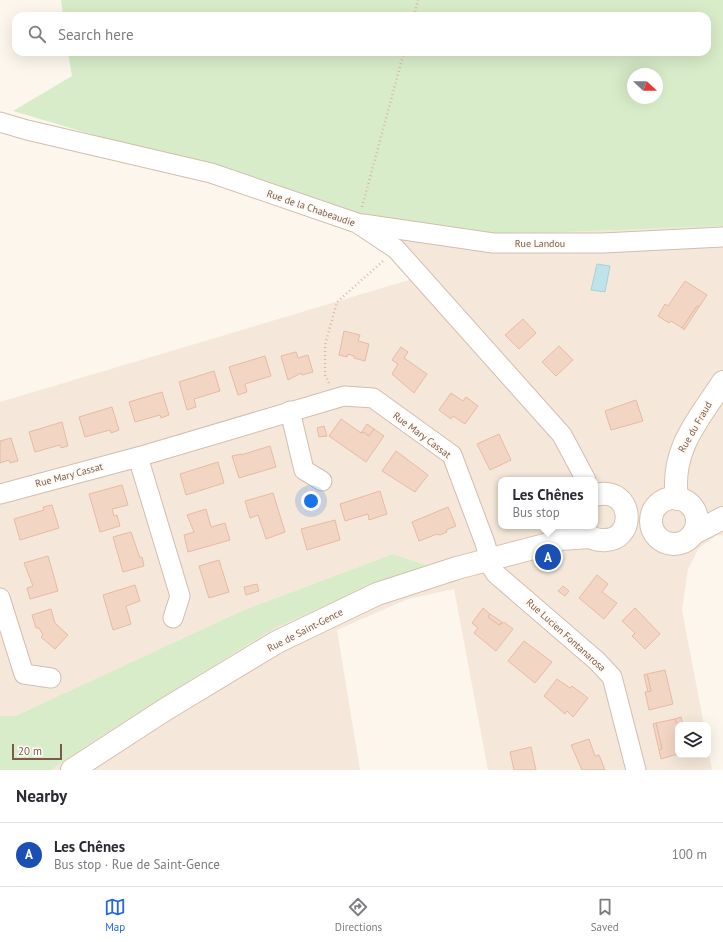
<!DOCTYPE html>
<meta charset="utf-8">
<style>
:root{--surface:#fff;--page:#f7f7f7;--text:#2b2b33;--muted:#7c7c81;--line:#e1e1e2;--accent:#2563eb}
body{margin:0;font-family:"PT Sans",sans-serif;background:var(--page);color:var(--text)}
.controls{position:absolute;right:12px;bottom:12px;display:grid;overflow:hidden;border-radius:8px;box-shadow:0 4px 16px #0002}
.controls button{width:36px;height:36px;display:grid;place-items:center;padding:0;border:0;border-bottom:1px solid var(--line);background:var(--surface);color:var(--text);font:20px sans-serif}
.compass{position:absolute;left:627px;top:68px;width:36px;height:36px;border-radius:50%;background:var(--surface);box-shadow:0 4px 16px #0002;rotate:112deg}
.scale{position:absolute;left:12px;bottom:10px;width:50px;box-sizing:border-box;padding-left:4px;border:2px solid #7a5c4d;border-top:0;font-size:11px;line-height:14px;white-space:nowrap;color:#7a5c4d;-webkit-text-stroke:3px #fffaf3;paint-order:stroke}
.you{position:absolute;left:311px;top:501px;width:14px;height:14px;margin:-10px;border:3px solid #fff;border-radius:50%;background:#1a73e8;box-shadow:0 0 0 6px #1a73e833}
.badge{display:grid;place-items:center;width:26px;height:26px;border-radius:50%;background:var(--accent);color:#fff;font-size:13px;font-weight:700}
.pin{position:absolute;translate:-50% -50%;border:2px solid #fff;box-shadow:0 1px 4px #0006}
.popup{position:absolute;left:498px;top:477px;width:100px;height:52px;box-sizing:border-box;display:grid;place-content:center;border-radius:8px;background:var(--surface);filter:drop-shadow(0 1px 3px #0005);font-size:13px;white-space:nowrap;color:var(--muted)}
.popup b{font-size:15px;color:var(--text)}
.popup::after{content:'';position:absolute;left:50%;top:100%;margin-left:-8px;border:8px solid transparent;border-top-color:var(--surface)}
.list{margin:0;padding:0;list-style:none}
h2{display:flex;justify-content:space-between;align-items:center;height:52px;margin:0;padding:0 16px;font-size:17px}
h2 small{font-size:13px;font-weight:400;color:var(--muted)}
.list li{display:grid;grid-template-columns:26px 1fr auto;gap:12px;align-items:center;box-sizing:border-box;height:64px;padding:0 16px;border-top:1px solid var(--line)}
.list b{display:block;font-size:15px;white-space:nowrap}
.list p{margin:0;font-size:13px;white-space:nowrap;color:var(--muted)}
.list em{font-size:13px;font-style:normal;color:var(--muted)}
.icon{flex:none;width:22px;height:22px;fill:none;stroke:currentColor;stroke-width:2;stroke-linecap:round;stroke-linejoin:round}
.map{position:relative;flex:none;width:723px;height:770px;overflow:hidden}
.search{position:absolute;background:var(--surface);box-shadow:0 4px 16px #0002;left:12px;right:12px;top:12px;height:44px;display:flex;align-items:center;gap:10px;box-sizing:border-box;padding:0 14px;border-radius:12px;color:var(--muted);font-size:15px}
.sheet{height:116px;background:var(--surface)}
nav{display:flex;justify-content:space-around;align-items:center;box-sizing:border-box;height:56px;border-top:1px solid var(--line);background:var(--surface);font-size:11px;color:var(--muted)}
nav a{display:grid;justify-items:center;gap:2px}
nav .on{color:var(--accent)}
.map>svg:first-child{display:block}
.residential{fill:#f5e8da;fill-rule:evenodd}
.green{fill:#d8ecc9;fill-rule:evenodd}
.water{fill:#bfe3e8;stroke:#a5d3da}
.building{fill:#f3d5c3;stroke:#e6bba3}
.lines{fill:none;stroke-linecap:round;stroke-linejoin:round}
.street-casing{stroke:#d1beb0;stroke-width:21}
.secondary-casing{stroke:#d6c0b0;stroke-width:24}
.path{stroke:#d9b8a5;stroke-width:2.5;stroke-dasharray:1 3;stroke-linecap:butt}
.street{stroke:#fff;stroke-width:19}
.secondary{stroke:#fff;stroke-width:22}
.labels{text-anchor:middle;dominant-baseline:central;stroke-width:3.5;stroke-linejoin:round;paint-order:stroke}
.street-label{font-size:10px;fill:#7a5c4d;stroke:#fffaf3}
</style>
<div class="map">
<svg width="723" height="770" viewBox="0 0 723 770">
<rect width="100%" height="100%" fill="#fdf6ec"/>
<path class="residential" d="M360,214l128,21 235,-9v309l-7,1 -17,12 -11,21 -6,41 22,115h-26v30h30v-6l4,21h-224l-34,-181 -46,10 -71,31 23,140h-309l52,-35 172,-107 99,-44 55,-18 -36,-12 -149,56 -229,106h-15v-314l409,-122zM501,480h94v46h-94z"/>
<g class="green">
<path d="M61,0h662v226l-235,9 -128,-21 -347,-103 59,-35 -4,-24h639v-36h-644zM633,74h24v24h-24z"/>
<polygon points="393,554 429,566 374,584 275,628 103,735 51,770 0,770 0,716 15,716 244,610"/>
</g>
<polygon class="water" points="597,264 610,266 605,292 591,290"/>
<g class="building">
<polygon points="685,281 707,295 699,307 697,306 682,328 671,321 669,323 658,316 665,304 668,306"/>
<polygon points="697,306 699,307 684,330 682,328"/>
<polygon points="523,319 536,333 519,349 505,335"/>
<polygon points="344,331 360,335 358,341 369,344 365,361 354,358 354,356 348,354 347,357 339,355"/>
<polygon points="559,346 573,360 556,376 542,362"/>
<polygon points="401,347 408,352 404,358 427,374 414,393 392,374 398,364 392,360"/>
<polygon points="296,352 298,358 308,355 313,372 302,375 301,373 288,380 281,356"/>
<polygon points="265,356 271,376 245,384 247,392 238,395 229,367"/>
<polygon points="214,371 220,391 194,399 196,407 187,410 179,382"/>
<polygon points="162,392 169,415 161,418 160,415 135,422 129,402"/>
<polygon points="451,393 463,401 466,397 478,406 465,424 453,416 451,419 439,410"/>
<polygon points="636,400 643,421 611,430 605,411"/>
<polygon points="112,407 119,430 111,433 110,430 85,437 79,417"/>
<polygon points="341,419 361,433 364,432 369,436 374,429 384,436 366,462 329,436"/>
<polygon points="62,422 68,446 61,448 60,445 35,452 29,432"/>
<polygon points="367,424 374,429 369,436 364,432 361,433"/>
<polygon points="324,426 327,436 319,437 317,428"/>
<polygon points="499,434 511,460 490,470 477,444"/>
<polygon points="11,438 18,461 10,463 9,460 0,463 0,441"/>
<polygon points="270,446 276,467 239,478 232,456 241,454 241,455"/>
<polygon points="396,451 428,475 415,492 382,471"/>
<polygon points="218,462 224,483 186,495 180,474"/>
<polygon points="122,485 128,505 112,509 114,516 117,515 120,526 100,532 89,494"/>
<polygon points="380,491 387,514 369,520 368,514 345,521 340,504"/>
<polygon points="273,493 285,532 266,539 258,515 250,518 245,501"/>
<polygon points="52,505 59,528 20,540 14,519 44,510 43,507"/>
<polygon points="448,507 456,526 446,530 447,532 440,535 437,534 419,541 412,522"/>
<polygon points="206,509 211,527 225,523 230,540 188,552 184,535 194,532 187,515"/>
<polygon points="335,520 340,540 307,550 301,529"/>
<polygon points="131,532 140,558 142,557 144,566 123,572 113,537"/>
<polygon points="48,556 58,591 30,599 27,588 33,586 24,563"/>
<polygon points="219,560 229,592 209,598 199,566"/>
<polygon points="597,575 608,584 602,592 617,603 604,619 579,598"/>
<polygon points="257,584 259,591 246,595 244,587"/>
<polygon points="135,585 140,601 126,606 131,624 113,630 103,595"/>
<polygon points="563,586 569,591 565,596 558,591"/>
<polygon points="483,608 490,614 488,617 499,625 504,622 513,629 496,651 474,633 478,628 472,623"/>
<polygon points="635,608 660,634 645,649 632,636 635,633 622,621"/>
<polygon points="51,609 55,623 68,635 55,649 41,637 43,635 39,628 36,628 32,615"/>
<polygon points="490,614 502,622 499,625 488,617"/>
<polygon points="524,641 552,662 535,683 508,661"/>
<polygon points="665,670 673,704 649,710 645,692 651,691 647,674"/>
<polygon points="647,674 651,691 648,692 644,675"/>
<polygon points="557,679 570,688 572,686 588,698 573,717 567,711 565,714 544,696"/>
<polygon points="681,717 683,725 677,727 675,719"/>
<polygon points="675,719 678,726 678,754 661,759 659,750 662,749 656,723"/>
<polygon points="656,723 662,749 659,750 653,724"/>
<polygon points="589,739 595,756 599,755 605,770 582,770 571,745"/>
<polygon points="531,747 536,770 514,770 510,752"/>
</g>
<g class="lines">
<defs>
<g id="street">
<polyline points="0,122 27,130 211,173 357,223 396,249 562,435 586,480"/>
<polyline points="363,224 493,243 603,243 723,237"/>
<polyline points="290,411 304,470 322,481"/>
<polyline points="138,457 180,596 173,618"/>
<polyline points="0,494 138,457 344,396 373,398 452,455 485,543 492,568 496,574 597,661 612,677 636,770"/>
<polyline points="0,598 24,674 51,678"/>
</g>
<g id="secondary">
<circle cx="674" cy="521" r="23"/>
<path d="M677,499c-7,-49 21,-79 46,-117"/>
<path d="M582,527c4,8 11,13 20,13 35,3 33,-55 -7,-45"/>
<polyline points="694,533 723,518"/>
<polyline points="72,770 166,709 277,642 377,594 457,568 545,545 560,539 590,537"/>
</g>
</defs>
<use href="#street" class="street-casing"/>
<use href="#secondary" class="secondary-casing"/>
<g class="path">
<polyline points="414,16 418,0"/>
<polyline points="362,207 404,52"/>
<polyline points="329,383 325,375 325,345 337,302 383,261"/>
</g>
<use href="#street" class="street"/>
<use href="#secondary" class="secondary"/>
</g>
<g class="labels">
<g class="street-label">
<text transform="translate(311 208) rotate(19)">Rue de la Chabeaudie</text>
<text x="540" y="243">Rue Landou</text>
<text transform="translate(695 427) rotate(-60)">Rue du Fraud</text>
<text transform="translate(422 435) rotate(37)">Rue Mary Cassat</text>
<text transform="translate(69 475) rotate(-15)">Rue Mary Cassat</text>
<text transform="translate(305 630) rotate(-27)">Rue de Saint-Gence</text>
<text transform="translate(566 635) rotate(42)">Rue Lucien Fontanarosa</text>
</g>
</g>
</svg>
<div class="controls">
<button><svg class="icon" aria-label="layers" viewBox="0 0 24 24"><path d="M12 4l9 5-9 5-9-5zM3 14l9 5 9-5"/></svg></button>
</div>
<svg class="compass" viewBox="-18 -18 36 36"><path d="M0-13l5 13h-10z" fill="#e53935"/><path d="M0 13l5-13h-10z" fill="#7c7c81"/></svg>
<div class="scale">20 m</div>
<div class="you"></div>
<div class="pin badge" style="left:548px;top:557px;background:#1a4fb4">A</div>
<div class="popup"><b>Les Chênes</b>Bus stop</div>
<div class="search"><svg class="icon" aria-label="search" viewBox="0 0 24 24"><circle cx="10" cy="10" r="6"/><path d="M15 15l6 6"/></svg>Search here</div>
</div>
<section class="sheet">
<h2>Nearby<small></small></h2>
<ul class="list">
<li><span class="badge" style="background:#1a4fb4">A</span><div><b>Les Chênes</b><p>Bus stop · Rue de Saint-Gence</p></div><em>100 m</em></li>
</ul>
</section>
<nav>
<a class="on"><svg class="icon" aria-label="map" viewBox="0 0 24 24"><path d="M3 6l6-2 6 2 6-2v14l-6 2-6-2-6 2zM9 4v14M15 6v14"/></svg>Map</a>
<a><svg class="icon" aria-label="directions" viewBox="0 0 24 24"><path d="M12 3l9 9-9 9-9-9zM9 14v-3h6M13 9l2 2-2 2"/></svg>Directions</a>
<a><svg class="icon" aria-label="saved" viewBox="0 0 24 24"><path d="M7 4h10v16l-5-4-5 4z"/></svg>Saved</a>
</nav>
